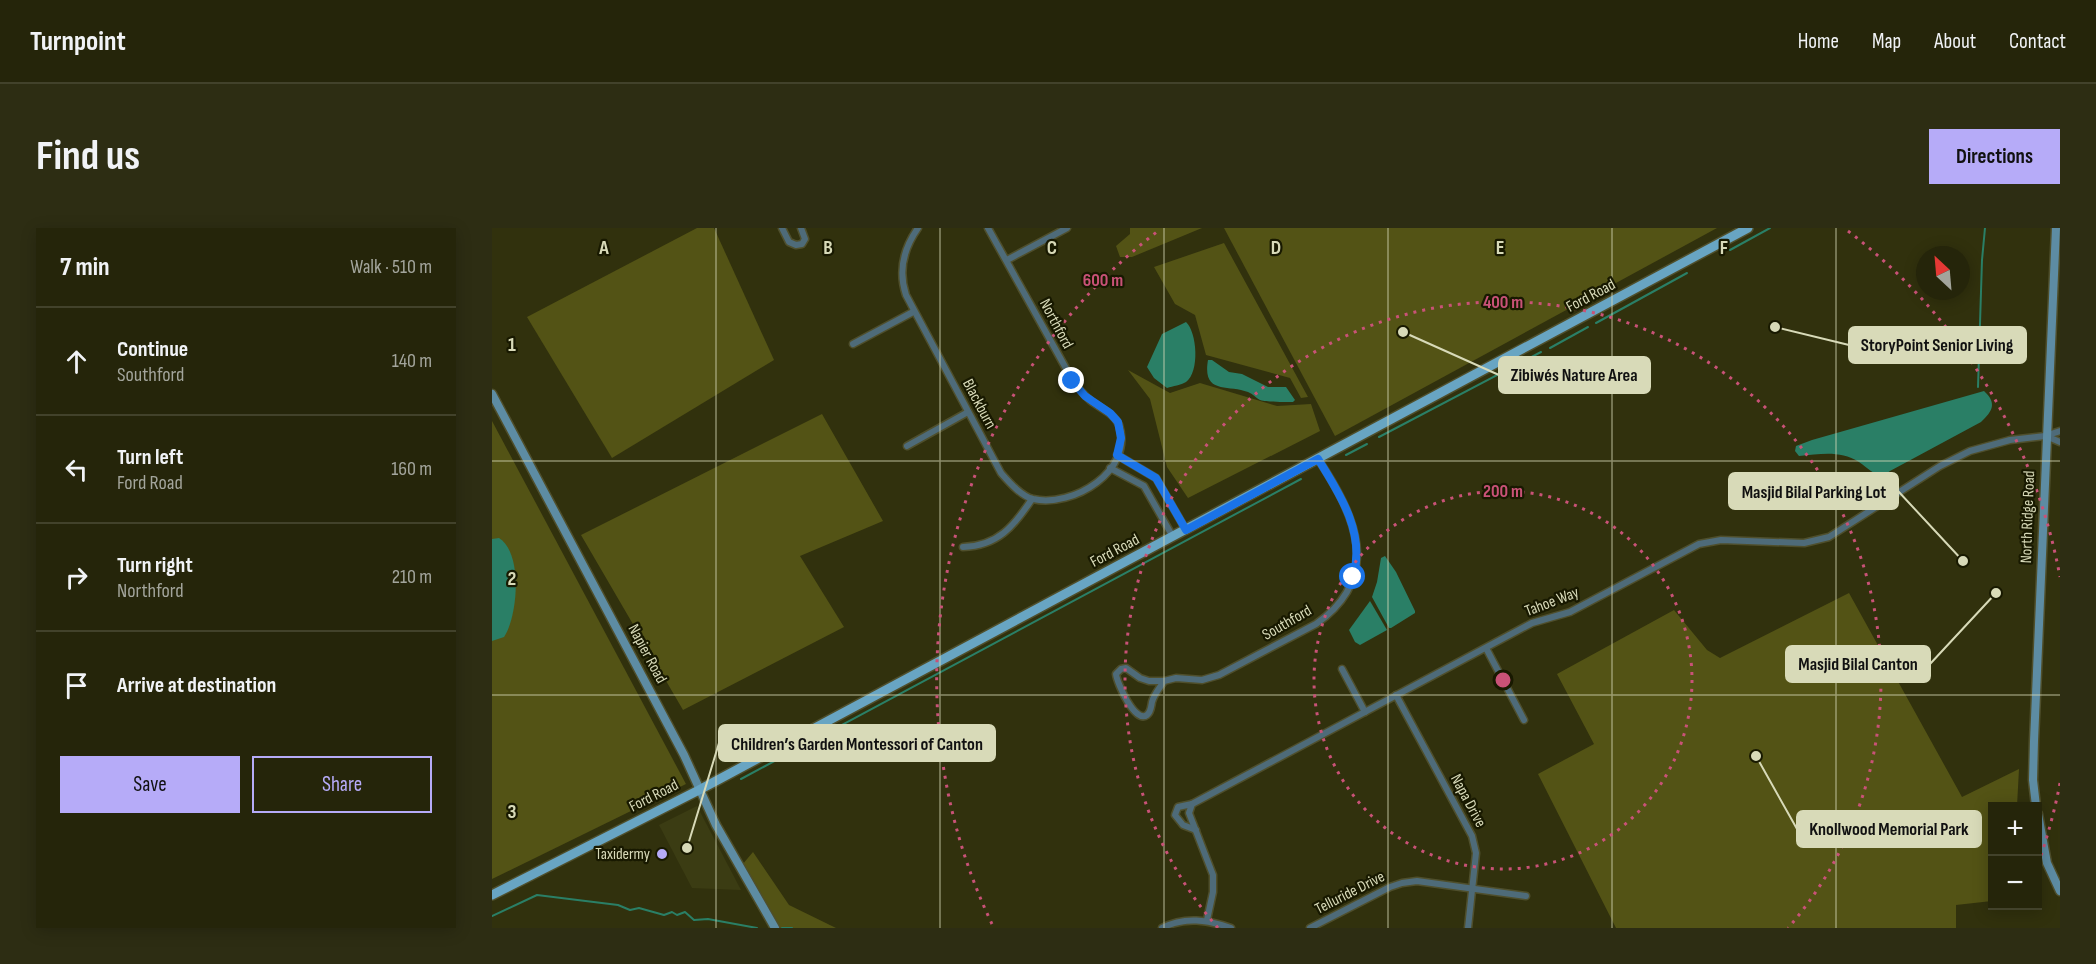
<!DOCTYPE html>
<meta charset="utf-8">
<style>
:root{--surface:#25250a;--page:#2d2d13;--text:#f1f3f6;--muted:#a3a59c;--line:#42422b;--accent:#b6abf8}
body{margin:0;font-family:"Sofia Sans Condensed",sans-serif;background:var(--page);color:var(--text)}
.controls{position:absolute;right:18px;bottom:18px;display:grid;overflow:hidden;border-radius:0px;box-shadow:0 3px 15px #0003}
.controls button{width:54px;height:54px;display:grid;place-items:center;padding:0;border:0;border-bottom:2px solid var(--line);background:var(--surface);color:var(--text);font:30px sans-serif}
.compass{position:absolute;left:1424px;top:18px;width:54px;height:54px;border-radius:50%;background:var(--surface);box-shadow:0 3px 15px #0003;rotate:334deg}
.stop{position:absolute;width:18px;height:18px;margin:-14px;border:4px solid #1a73e8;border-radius:50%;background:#fff}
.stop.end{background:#1a73e8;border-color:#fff;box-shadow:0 2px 6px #0008}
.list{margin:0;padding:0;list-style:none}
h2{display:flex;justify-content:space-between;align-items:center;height:78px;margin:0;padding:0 24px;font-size:26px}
h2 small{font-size:20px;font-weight:400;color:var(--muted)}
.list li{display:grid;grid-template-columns:39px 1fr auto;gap:18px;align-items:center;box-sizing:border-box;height:108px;padding:0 24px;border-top:2px solid var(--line)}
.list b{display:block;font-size:22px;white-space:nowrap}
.list p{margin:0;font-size:20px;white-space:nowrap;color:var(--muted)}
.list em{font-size:20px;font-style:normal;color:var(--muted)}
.actions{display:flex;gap:12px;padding:18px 24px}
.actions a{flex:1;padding:14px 0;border:2px solid var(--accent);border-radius:0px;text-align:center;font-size:21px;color:var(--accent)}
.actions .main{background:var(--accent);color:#111}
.icon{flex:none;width:33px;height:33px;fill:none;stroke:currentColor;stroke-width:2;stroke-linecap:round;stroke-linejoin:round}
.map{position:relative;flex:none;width:1568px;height:700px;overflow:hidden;border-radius:0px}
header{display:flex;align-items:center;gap:36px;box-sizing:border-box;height:84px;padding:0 30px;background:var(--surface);border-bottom:2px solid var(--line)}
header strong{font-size:28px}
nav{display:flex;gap:33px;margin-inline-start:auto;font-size:21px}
.intro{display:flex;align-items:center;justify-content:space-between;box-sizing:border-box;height:144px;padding:0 36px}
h1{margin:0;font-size:42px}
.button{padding:15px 27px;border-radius:0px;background:var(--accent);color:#111;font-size:21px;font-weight:700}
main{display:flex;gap:36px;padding:0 36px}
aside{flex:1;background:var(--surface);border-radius:0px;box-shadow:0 3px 15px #0003}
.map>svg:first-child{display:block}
.built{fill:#3b3c13}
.green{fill:#535315}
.water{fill:#2a7f66}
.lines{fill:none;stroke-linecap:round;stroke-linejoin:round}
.stream{stroke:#2a7f66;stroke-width:2}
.street-casing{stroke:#4f4f2c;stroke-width:9}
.secondary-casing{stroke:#4f4f2c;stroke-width:11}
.primary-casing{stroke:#4f4f2c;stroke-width:12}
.street{stroke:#4e6b79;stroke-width:6}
.secondary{stroke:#5d8ca3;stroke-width:8}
.primary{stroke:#68a5c3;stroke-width:9}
.route{stroke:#1a73e8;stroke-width:8}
.grid{fill:none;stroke:#d8dab8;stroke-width:1.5;stroke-opacity:0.55}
.ring{fill:none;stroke:#c95277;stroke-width:3;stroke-dasharray:3 6}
.poi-dot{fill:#b6abf8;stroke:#181900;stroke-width:2}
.labels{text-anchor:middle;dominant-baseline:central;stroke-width:4.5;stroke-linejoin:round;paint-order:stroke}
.street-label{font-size:16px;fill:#d8dab8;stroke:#181900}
.poi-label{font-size:16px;fill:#d8dab8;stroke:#181900;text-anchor:end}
.grid-label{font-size:20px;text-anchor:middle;font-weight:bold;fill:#d8dab8;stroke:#181900;stroke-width:4.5;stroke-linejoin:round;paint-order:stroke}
.centre{fill:#c95277;stroke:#181900;stroke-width:3}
.ring-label{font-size:18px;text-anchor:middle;font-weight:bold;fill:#c95277;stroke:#181900;stroke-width:4.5;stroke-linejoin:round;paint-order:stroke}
.leader{fill:none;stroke:#d8dab8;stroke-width:2}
.callout-dot{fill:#d8dab8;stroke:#181900;stroke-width:2}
.callout{fill:#d8dab8;stroke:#d8dab8;stroke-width:2}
.callout-label{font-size:18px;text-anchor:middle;font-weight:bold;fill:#111}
</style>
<header>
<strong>Turnpoint</strong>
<nav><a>Home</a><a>Map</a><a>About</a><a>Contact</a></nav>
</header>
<div class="intro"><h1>Find us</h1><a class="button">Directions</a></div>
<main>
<aside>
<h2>7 min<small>Walk · 510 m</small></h2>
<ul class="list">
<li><svg class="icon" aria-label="ahead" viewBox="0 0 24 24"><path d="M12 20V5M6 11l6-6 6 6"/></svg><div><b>Continue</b><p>Southford</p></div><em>140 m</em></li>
<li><svg class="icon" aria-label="left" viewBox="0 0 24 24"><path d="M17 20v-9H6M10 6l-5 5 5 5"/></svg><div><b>Turn left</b><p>Ford Road</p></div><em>160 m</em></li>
<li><svg class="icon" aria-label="right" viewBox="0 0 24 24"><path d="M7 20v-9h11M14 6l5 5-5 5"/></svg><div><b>Turn right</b><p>Northford</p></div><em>210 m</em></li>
<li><svg class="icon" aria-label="arrive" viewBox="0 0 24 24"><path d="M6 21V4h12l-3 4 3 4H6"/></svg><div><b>Arrive at destination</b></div></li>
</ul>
<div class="actions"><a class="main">Save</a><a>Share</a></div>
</aside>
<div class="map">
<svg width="1568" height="700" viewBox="0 0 1568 700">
<rect width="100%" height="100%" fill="#31310d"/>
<polygon class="built" points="205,578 249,662 200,660 167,597"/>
<g class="green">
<polygon points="205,0 222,0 282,132 120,230 35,89"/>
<polygon points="638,0 710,0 640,29 628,29 624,18 638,6"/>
<polygon points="732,0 1225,0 843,208"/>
<polygon points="732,15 816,169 809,170 798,150 714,127 703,87 683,76 662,39"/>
<polygon points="636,142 678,165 708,155 785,178 819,176 828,203 696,270 675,239 658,171"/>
<polygon points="330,186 391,293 308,328 352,399 191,482 89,307"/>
<polygon points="0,193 194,556 0,651"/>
<polygon points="1357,365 1470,569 1527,541 1525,578 1500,578 1500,673 1464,677 1464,700 1124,700 1046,546 1102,516 1065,446 1182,382 1215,422 1228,430"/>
<polygon points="261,624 297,677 344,700 288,700 250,637"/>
</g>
<g class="water">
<path d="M694,94c11,10 14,50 0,60 -5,3 -13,4 -19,6l-13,-10 -7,-11 15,-33z"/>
<path d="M716,132h4l17,12 13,2 26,13h18l9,13 -2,2c-6,0 -29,0 -33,-2 -4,-2 -7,-6 -12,-8 -20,-8 -46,3 -40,-32z"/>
<path d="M1492,163c13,12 9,20 -3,31l-91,49 -7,5c-11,-2 -15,-8 -24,-14 -19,-12 -38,-8 -60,-6l-4,-5 1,-5 16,-6z"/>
<path d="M7,310c24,15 19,78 5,99l-12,4v-102z"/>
<polygon points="893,328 904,344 923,383 923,385 899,400 897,400 880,369 885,354 889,330"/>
<polygon points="878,373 895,402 868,417 863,414 857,402"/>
</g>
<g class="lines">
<g class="stream">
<polyline points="1238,22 1278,0"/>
<polyline points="1104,95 1195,45"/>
<polyline points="1058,120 1096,99"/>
<polyline points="1486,159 1490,32 1493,0"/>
<polyline points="887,209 1049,124"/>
<polyline points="854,227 875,216"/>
<polyline points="249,551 809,251"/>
<polyline points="0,688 45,667 126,677 138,682 147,680 172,687 180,684 185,687 193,684 202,692 216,691 265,700"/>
<polyline points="290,700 300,700"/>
</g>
<defs>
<g id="street">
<polyline points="290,0 297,14 304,17 310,16 313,11 309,0"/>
<path d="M426,0c-14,20 -20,43 -12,67l95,178c8,9 20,23 32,26 40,9 101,-28 86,-74 -4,-11 -19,-17 -28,-24 -7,-6 -13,-13 -18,-20l-85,-153"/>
<polyline points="515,32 575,0"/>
<polyline points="361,116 421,84"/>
<polyline points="1554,208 1568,214"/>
<polyline points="415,218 476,184"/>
<polyline points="625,227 664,250 694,302"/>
<polyline points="618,240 652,258 681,309"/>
<path d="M471,319c35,-1 51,-21 69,-48"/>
<polyline points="994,420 1032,492"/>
<polyline points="850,441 873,484"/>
<path d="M672,453c-4,7 -10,13 -12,21 -1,5 -1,10 -5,13 -12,9 -30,-32 -31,-41l5,-5 5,-1 14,10 9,3h15l12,-3 26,2 17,-5 97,-51c68,-48 39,-109 2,-165"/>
<polyline points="904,467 980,608 984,625 976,700"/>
<polyline points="700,576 686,579 683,587 691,597 704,602"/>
<polyline points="715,692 721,664 721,647 697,585 700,576 1040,395 1078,384 1207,316 1229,312 1312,315 1337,309 1448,238 1478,223 1518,212 1553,208 1568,203"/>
<path d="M670,700c23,-12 46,-8 69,0"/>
<polyline points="818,700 898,659 910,655 925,653 1034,668"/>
</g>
<g id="secondary">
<polyline points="0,166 192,527 224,597 283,700"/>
<polyline points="1544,578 1541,552 1542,513 1564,0"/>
<polyline points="1546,586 1555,635 1568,663"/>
</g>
<polyline id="primary" points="0,667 207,562 1256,0"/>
</defs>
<use href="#street" class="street-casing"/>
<use href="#secondary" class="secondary-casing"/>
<use href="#primary" class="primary-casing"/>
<use href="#street" class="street"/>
<use href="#secondary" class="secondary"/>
<use href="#primary" class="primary"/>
</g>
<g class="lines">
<path class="route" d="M580,153l13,15 25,17 8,9 3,16 -4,17 39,23 30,52 132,-71c22,35 48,75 35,118"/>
</g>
<path class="grid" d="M224,0v700M448,0v700M672,0v700M896,0v700M1120,0v700M1344,0v700M0,233h1568M0,467h1568"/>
<g class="ring">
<circle cx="1011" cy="452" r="189"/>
<path d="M726 700A378 378 0 1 1 1296 700"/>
<path d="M1568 555A566 566 0 0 1 1546 636M500 696A566 566 0 0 1 666 3M1356 3A566 566 0 0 1 1568 349"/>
</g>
<circle class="poi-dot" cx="170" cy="626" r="6"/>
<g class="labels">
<g class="street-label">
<text transform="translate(1099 68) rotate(-28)">Ford Road</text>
<text transform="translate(564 96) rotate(62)">Northford</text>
<text transform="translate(487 176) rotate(62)">Blackburn</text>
<text transform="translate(1536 289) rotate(-88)">North Ridge Road</text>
<text transform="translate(623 323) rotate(-28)">Ford Road</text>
<text transform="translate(1060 374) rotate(-21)">Tahoe Way</text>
<text transform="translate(795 395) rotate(-30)">Southford</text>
<text transform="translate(155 426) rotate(62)">Napier Road</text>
<text transform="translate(162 568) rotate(-27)">Ford Road</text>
<text transform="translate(976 573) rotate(62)">Napa Drive</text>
<text transform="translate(858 665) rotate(-27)">Telluride Drive</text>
</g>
<g class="poi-label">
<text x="158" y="626">Taxidermy</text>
</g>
</g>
<g class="grid-label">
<text x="112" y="26">A</text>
<text x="336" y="26">B</text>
<text x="560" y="26">C</text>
<text x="784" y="26">D</text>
<text x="1008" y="26">E</text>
<text x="1232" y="26">F</text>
<text x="20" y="123">1</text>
<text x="20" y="357">2</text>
<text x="20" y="590">3</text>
</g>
<circle cx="1011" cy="452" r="9" class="centre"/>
<g class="ring-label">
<text x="611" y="58">600 m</text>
<text x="1011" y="80">400 m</text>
<text x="1011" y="269">200 m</text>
</g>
<path class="leader" d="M1283 99L1357 117M911 104L1007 147M1471 333L1406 263M1504 365L1438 436M195 620L227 515M1264 528L1305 601"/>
<g class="callout-dot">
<circle cx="1283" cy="99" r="6"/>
<circle cx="911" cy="104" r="6"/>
<circle cx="1471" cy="333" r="6"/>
<circle cx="1504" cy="365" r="6"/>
<circle cx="195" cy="620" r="6"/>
<circle cx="1264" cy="528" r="6"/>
</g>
<g class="callout">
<rect x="1357" y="99" width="177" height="36" rx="6"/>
<rect x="1007" y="129" width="151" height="36" rx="6"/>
<rect x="1237" y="245" width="169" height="36" rx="6"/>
<rect x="1294" y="418" width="144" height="36" rx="6"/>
<rect x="227" y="497" width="276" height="36" rx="6"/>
<rect x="1305" y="583" width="184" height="36" rx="6"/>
</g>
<g class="callout-label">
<text x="1445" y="123">StoryPoint Senior Living</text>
<text x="1082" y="153">Zibiwés Nature Area</text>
<text x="1322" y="270">Masjid Bilal Parking Lot</text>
<text x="1366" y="442">Masjid Bilal Canton</text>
<text x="365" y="522">Children’s Garden Montessori of Canton</text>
<text x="1397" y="607">Knollwood Memorial Park</text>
</g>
</svg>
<div class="controls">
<button>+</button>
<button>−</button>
</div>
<svg class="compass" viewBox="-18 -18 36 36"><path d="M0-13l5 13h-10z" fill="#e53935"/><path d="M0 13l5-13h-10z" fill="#a3a59c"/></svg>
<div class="stop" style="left:861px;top:349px"></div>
<div class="stop end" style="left:580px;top:153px"></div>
</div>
</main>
